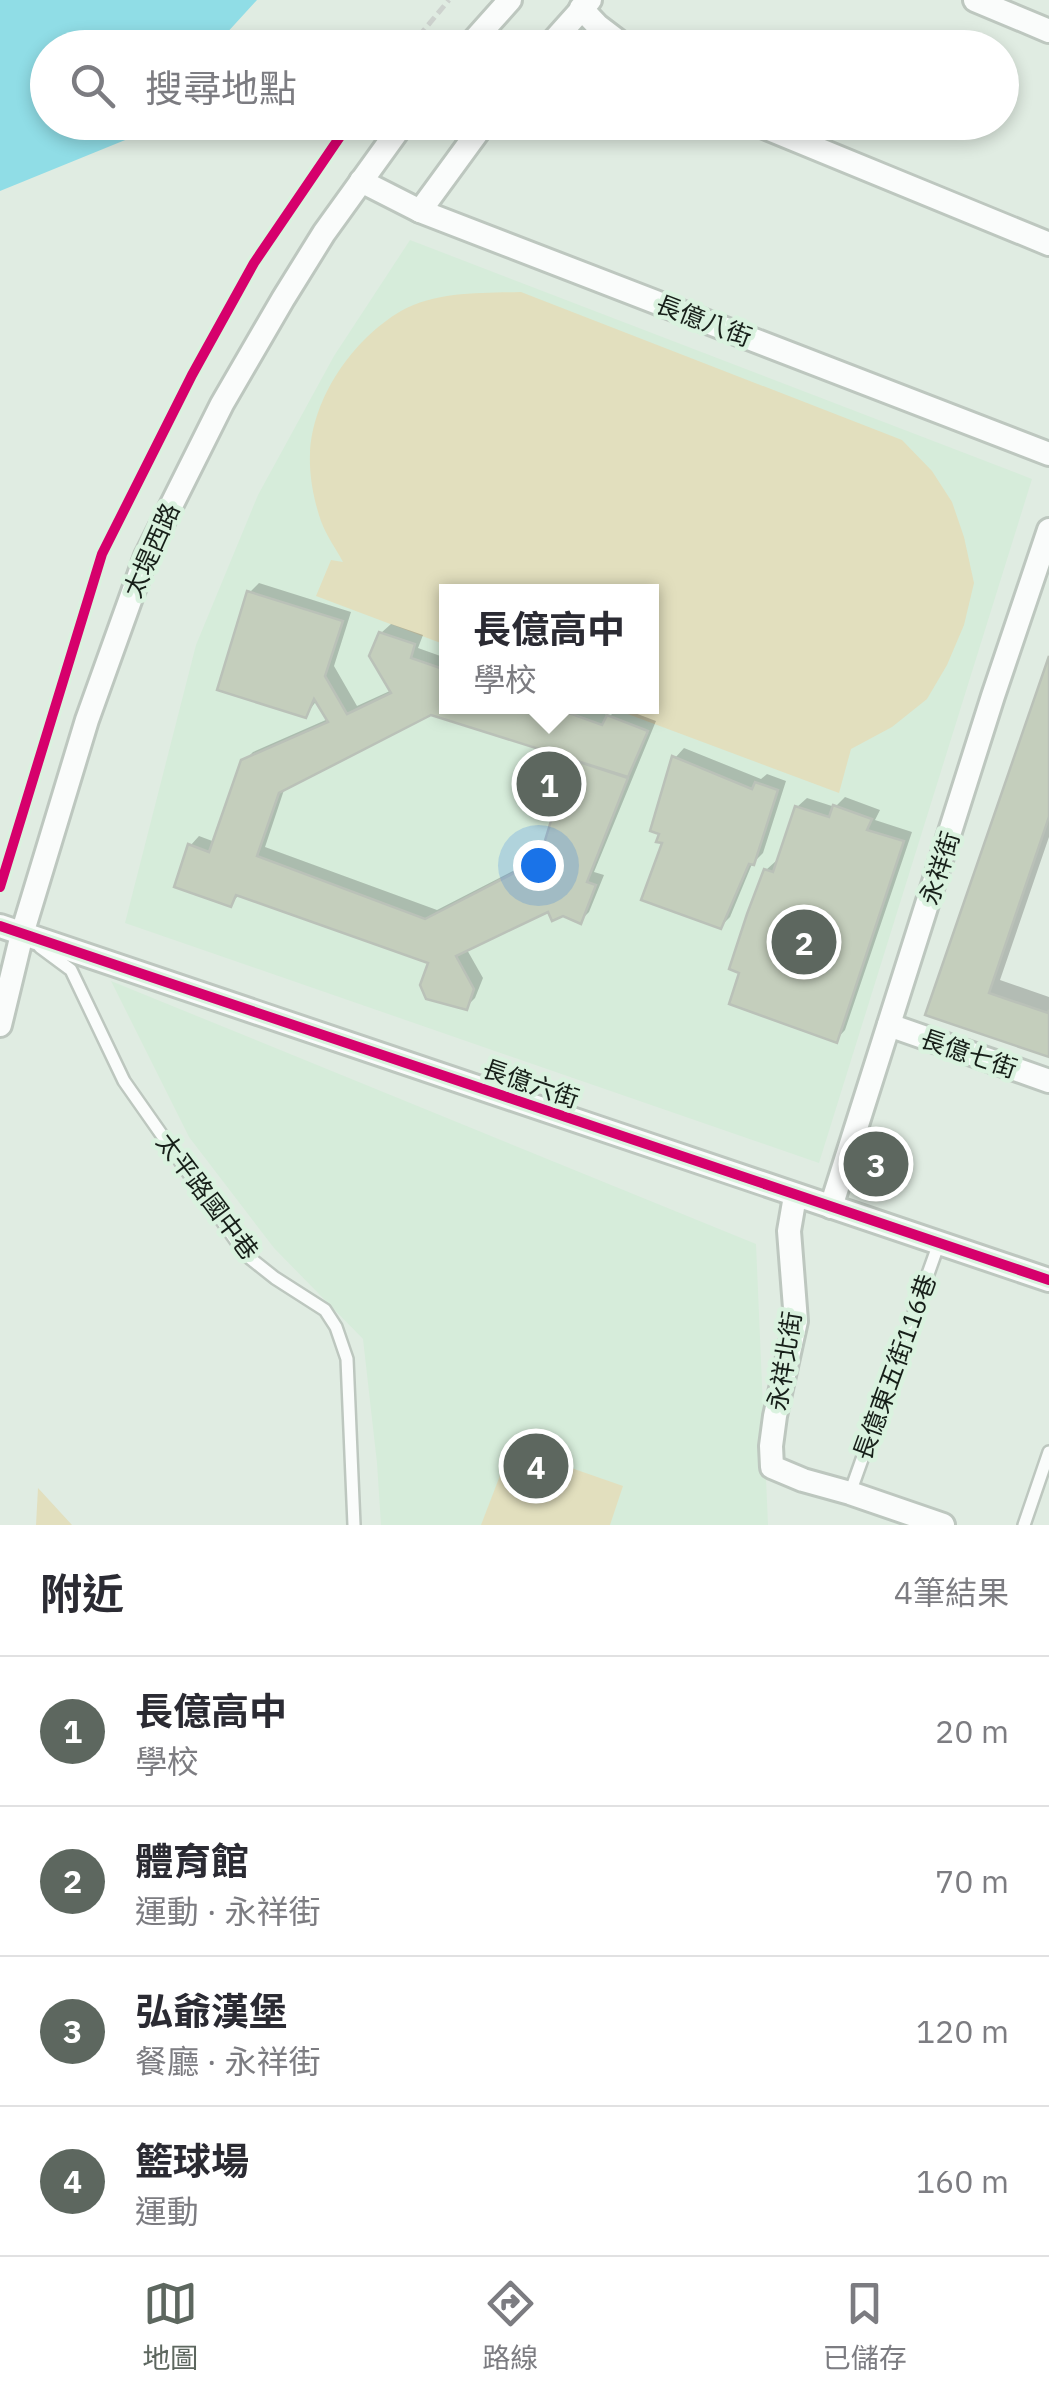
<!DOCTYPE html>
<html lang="zh-TW">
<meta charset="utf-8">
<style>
:root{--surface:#fff;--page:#f2f2f3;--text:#2b2b33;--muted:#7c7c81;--line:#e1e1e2;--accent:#5d675f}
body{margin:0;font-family:"IBM Plex Sans","Noto Sans TC",sans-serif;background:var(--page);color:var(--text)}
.you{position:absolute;left:538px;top:865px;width:35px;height:35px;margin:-25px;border:8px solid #fff;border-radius:50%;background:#1a73e8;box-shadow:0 0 0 15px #1a73e833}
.badge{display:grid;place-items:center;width:65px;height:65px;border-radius:50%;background:var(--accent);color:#fff;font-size:32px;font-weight:700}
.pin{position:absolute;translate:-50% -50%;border:5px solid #fff;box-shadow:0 2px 10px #0006}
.popup{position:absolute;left:439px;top:584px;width:220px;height:130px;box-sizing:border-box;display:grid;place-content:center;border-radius:0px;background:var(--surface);filter:drop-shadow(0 2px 8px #0005);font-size:32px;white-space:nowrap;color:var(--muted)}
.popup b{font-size:38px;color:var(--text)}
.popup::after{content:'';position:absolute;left:50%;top:100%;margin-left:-20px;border:20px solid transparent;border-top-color:var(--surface)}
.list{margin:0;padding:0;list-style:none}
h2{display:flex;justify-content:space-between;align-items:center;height:130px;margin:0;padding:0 40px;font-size:42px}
h2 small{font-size:32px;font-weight:400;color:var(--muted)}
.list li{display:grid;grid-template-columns:65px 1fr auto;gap:30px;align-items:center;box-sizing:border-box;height:150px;padding:0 40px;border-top:2px solid var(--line)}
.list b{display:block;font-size:38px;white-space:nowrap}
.list p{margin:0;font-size:32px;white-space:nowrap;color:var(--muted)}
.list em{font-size:32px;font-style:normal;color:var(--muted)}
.icon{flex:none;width:55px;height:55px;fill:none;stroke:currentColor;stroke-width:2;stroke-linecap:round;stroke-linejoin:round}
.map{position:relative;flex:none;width:1049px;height:1525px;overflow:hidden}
.search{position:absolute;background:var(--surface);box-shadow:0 5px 15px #0003;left:30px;right:30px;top:30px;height:110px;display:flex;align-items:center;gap:25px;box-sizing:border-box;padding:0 35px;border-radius:55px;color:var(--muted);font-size:38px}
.sheet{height:730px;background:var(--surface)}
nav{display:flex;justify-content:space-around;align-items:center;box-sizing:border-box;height:140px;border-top:2px solid var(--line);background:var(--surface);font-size:28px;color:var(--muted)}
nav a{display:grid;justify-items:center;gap:5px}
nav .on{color:var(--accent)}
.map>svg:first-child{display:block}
.built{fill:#d6ecda;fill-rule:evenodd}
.green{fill:#e2dfbe}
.water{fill:#90dde6}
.shadow{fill:#0003;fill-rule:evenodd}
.building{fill:#c4cebc;stroke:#bac1b8;stroke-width:2.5}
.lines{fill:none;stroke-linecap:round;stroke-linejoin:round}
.lane-casing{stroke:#bdc7bf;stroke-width:16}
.street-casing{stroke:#bdc7bf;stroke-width:28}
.path{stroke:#cdd2ce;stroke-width:5;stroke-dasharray:10 5;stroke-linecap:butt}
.lane{stroke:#fafcfb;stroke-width:11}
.street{stroke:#fafcfb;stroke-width:22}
.cycleway-casing{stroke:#daf2df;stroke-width:16}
.cycleway{stroke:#d6006c;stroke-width:10}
.labels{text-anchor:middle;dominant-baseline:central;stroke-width:9;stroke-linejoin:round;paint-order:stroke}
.street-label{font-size:25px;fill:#171f19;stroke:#daf2df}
</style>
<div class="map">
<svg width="1049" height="1525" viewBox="0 0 1049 1525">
<rect width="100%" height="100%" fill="#e0ece2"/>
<g class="built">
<path d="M410,240l622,239 -213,684 -694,-240 71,-278 62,-150 76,-139zM446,592h206v114h-206z"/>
<polygon points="111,981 756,1244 768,1525 381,1525 377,1463 363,1339 274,1248 189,1137"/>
</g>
<g class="green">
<path d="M521,292l381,148 30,31 20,31 12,35 10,46 -10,42 -17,40 -20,34 -35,28 -41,22 -12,44 -230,-86 43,-1v-114h-206v53l-130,-49 15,-36 12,2c-7,-13 -17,-27 -22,-41 -7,-20 -12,-45 -11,-67 2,-56 43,-115 91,-143 36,-20 80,-18 120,-19z"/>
<polygon points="511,1447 623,1486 610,1525 481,1525"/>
<polygon points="38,1488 72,1525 36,1525"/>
</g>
<polygon class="water" points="0,0 257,0 214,47 48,48 48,122 147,123 135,136 0,191"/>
<g class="shadow">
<path d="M259,583l92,29 -17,54 23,40 35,-16 -11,-57 10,-9 32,11 -5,13 28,10v48h139l25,10 9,-9 37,14 -62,151 10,3 -15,37 -9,9 -30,-12 -84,39 17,30 -8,20 -9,9 -34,-46 -192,-67 -10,10 -40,-58 9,-10 16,6 28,-80 10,-10 75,-33 -11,-19 -11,15 -56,-123zM430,713l143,44 -31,99 -105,54 -172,-63 20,-60z"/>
<polygon points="1049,664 1049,837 1000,980 1049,997 1049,1055 928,1013"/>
<polygon points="684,748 761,779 767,774 786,781 763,853 752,864 730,917 721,926 675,758"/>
<polygon points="845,797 880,810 875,820 912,832 845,1030 836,1040 766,870 776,861 779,862 797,807 807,798 835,807"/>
</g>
<g class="building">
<polygon points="247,591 343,621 325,676 347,714 391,693 369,656 379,632 415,644 411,658 446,670 446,706 550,706 602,725 607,715 648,731 628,777 431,715 279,793 257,856 425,919 539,860 570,759 628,778 587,882 596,885 581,924 563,916 552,921 548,912 456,956 474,989 467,1010 426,999 420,985 428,963 236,895 231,907 174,887 188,844 209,852 241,760 328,722 314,699 306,718 217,690"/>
<polygon points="1049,656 1049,817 989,993 1048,1013 1049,1010 1049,1057 925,1015"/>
<polygon points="672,756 752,789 755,782 778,790 754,865 749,864 721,929 641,900 662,843 656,842 659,834 650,831"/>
<polygon points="833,805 872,819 867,830 904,841 837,1043 729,1004 739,973 729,969 747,914 764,869 773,872 795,806 829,817"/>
</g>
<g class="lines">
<defs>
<g id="lane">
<polyline points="40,947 71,970 124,1081 246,1255 275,1278 325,1310 336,1327 347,1359 354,1525"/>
<polyline points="850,1493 939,1243"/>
<polyline points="1024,1525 1049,1452"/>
</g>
<g id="street">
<polyline points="975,0 1049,31"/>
<polyline points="581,8 598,26 627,48"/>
<polyline points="467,48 510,0"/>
<polyline points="547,48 590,0"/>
<polyline points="752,122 1049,244"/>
<polyline points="361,181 420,211 1049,454"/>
<polyline points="420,211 485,122"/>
<polyline points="0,926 1049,1280"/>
<polyline points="0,1025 22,934 87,720 146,556 222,404 283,299 324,233 404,122"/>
<polyline points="889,1025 1049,1081"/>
<polyline points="795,1196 789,1231 796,1321 775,1416 771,1446 772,1467 803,1480 850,1493 943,1525"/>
<polyline points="831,1207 993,696 1049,530"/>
</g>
</defs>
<use href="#lane" class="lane-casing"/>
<use href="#street" class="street-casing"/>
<g class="path">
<polyline points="409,48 449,0"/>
<polyline points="0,887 102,554 192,375 254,263 350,122"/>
</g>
<use href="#lane" class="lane"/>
<use href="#street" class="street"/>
<defs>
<g id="cycleway">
<polyline points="0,887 102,554 192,375 254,263 350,122"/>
<polyline points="0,926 1049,1280"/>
</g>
</defs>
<use href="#cycleway" class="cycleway-casing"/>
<use href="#cycleway" class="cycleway"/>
</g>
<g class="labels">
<g class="street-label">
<text transform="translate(704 320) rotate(21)">長億八街</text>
<text transform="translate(151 550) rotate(-66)">太堤西路</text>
<text transform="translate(939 868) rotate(-72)">永祥街</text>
<text transform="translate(969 1053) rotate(19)">長億七街</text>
<text transform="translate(531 1083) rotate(19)">長億六街</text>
<text transform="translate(208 1196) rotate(53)">太平路國中巷</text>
<text transform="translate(784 1361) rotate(-81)">永祥北街</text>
<text transform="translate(894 1367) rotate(-70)">長億東五街116巷</text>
</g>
</g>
</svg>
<div class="you"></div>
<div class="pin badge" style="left:549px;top:784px">1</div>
<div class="popup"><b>長億高中</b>學校</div>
<div class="pin badge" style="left:804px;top:942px">2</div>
<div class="pin badge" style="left:876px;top:1164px">3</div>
<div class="pin badge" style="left:536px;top:1466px">4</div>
<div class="search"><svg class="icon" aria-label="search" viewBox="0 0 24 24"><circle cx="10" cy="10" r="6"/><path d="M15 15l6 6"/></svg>搜尋地點</div>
</div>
<section class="sheet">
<h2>附近<small>4筆結果</small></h2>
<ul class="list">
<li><span class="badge">1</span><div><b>長億高中</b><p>學校</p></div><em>20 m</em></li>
<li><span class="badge">2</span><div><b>體育館</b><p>運動 · 永祥街</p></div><em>70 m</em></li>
<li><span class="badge">3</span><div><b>弘爺漢堡</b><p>餐廳 · 永祥街</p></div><em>120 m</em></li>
<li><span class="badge">4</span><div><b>籃球場</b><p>運動</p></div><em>160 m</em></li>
</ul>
</section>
<nav>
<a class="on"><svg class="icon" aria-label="map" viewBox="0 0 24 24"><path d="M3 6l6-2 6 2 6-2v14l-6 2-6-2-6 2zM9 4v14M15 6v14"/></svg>地圖</a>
<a><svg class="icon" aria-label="directions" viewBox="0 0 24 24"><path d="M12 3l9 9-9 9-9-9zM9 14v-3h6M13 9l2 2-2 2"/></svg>路線</a>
<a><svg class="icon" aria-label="saved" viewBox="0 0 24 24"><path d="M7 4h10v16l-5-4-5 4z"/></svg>已儲存</a>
</nav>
